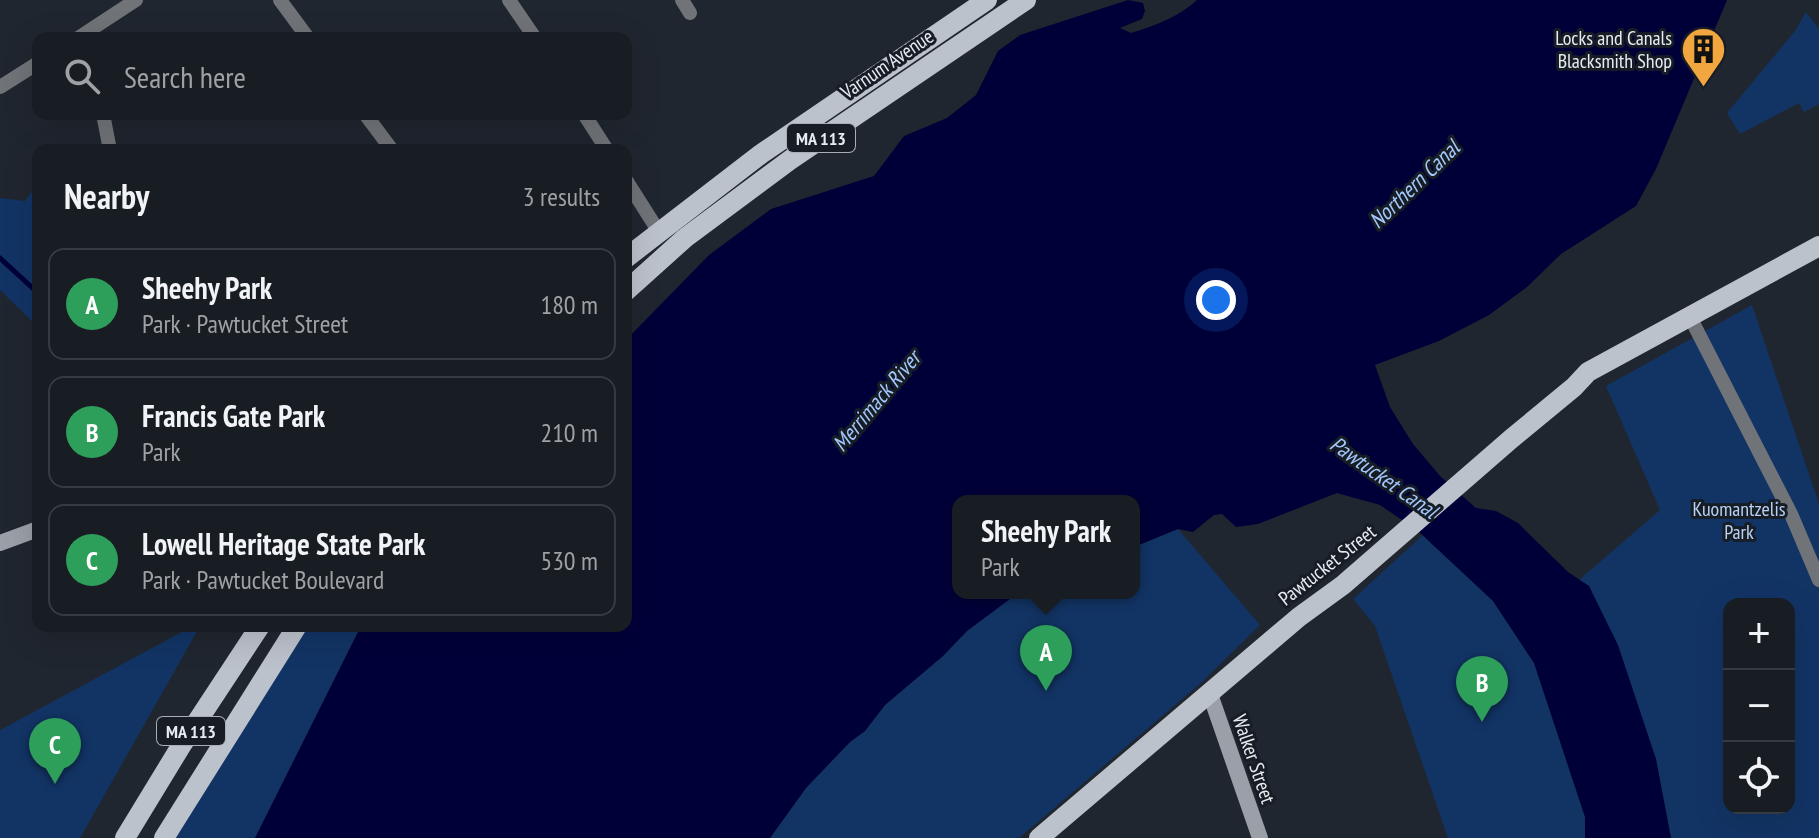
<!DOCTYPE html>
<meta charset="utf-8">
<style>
:root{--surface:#181c23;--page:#21252b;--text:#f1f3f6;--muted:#9fa1a6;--line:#363a41;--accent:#d93025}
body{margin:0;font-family:"PT Sans Narrow",sans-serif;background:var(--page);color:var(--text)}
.controls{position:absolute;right:24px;bottom:24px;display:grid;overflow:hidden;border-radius:16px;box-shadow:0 8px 32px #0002}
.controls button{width:72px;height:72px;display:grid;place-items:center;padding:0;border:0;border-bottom:2px solid var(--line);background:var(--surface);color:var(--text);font:40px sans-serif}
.you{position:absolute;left:1216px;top:300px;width:28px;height:28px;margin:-20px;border:6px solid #fff;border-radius:50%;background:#1a73e8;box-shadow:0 0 0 12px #1a73e833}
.badge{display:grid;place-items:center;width:52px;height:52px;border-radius:50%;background:var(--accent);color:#fff;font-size:26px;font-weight:700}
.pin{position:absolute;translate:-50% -66px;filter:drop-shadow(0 2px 4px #0008)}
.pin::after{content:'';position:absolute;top:42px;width:28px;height:24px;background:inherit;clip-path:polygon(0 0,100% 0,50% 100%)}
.popup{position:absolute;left:952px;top:495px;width:188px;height:104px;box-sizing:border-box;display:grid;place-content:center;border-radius:16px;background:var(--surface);filter:drop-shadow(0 2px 6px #0005);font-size:26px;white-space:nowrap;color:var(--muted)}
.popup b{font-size:30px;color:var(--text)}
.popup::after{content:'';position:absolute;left:50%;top:100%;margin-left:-16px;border:16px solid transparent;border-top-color:var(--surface)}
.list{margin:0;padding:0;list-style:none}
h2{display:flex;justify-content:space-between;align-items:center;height:104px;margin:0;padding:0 32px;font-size:34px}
h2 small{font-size:26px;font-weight:400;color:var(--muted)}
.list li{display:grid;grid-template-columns:52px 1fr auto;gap:24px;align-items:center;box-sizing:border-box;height:112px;margin:0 16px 16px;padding:0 16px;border:2px solid var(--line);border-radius:16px}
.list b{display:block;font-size:30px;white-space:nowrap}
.list p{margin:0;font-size:26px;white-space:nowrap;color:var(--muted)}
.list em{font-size:26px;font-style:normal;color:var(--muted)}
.icon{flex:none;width:44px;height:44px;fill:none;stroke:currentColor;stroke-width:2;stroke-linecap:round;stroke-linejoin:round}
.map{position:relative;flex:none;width:1819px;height:838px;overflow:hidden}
.search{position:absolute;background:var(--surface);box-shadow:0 8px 32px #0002;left:32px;top:32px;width:600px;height:88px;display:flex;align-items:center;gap:20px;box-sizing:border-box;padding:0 28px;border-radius:16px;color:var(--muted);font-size:30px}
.panel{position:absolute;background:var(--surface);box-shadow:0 8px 32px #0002;left:32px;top:144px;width:600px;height:488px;border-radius:16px}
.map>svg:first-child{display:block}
.green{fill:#123465;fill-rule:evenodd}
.water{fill:#000039}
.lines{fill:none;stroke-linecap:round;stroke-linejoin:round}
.stream{stroke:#000039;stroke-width:5}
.street{stroke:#707478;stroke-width:14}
.secondary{stroke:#9ba0a8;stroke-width:16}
.primary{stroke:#bcc2cc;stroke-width:20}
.labels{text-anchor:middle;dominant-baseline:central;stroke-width:6;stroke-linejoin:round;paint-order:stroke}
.shield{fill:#171d25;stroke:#a9aeb4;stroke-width:2}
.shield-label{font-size:18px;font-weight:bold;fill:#e8ecf2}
.poi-label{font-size:20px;fill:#e8ecf2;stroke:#171d25;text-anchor:end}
.street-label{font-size:20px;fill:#e8ecf2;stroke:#171d25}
.park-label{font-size:20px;fill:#b9d1f5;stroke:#171d25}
.water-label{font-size:22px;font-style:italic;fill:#a4c7fd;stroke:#171d25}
</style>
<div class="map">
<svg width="1819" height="838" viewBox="0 0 1819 838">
<rect width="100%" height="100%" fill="#20262f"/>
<g class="green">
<polygon points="1806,12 1819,29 1819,104 1804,112 1799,103 1740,134 1727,113 1795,31"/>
<polygon points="38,183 38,327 0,290 0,198 25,201"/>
<path d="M1752,305l67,199v334h-148l-15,-79 -67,-173 -10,-6 81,-70 -54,-124zM1729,604h60v204h-60z"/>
<polygon points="1178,529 1260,625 1202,682 1019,838 770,838 806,788 850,742 865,731 885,705 943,656 967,631 1016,594 1134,593 1134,547"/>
<polygon points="1423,535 1493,601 1534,663 1585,817 1585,838 1448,838 1375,626 1353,599"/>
<polygon points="193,626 200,626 80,838 0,838 0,730"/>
<polygon points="309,626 361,626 255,838 175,838 266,689"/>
</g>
<path class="water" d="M1128,0l15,3 2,8 -3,8 -22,9 11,5c23,-7 48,-16 66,-33h530l-71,169 -20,37 -75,48 -34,33 -38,28 -50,26 -64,24 15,42 23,37 27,32 36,32 20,3 22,12 50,49 21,14 29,59 38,114 15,79h-86v-21l-51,-154 -41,-62 -75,-70 -38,-26 -43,-12 -79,31 -22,3 -14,-13 -8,1 -21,17 -15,-3 -44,18v-46h-176v92h60l-51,38 -24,25 -58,49 -20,26 -15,11 -44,46 -36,50h-515l106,-212h265v-286l83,-85 62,-46 103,-33 30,-40 43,-18 29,-23 22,-44 22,-16z"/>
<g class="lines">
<polyline class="stream" points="0,258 38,293"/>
<g class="street">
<polyline points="280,0 308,38"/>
<polyline points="509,0 535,38"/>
<polyline points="682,0 690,13"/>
<polyline points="78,38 136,0"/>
<polyline points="0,87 38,63"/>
<polyline points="103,114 110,150"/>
<polyline points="365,114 392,150"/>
<polyline points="584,114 607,150"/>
<polyline points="626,180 659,232"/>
<polyline points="1689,315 1791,514 1819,580"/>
</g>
<g class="secondary">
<polyline points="0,543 38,529"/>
<polyline points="1210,694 1260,838"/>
</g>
<g class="primary">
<polyline points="626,258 761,154 987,0"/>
<polyline points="626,291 685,238 790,160 1026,0"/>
<polyline points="125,838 181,746 260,626"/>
<polyline points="164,838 297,626"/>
<polyline points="1039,838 1299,617 1343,585 1511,439 1574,387 1588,372 1819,246"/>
</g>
</g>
<defs>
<symbol id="building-pin" viewBox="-11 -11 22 30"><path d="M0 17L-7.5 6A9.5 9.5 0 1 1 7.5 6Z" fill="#f1a63f" stroke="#171d25"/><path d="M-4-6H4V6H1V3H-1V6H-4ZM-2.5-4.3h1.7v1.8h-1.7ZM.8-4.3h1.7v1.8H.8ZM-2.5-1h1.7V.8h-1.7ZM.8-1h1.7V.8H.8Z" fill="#111"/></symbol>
</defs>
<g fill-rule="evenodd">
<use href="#building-pin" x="1678" y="24" width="51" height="69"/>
</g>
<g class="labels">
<g class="shield">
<rect x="787" y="124" width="68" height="28" rx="6"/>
<rect x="157" y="717" width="68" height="28" rx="6"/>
</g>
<g class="shield-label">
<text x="821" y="138">MA 113</text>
<text x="191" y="731">MA 113</text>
</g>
<g class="poi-label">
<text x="1672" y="38">Locks and Canals<tspan x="1672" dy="23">Blacksmith Shop</tspan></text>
</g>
<g class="street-label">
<text transform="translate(887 64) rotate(-34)">Varnum Avenue</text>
<text transform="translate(1327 565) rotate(-38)">Pawtucket Street</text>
<text transform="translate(1254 759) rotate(71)">Walker Street</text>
</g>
<g class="park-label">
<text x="1739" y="509">Kuomantzelis<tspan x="1739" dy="23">Park</tspan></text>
</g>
<g class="water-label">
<text transform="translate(1414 184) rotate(-44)">Northern Canal</text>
<text transform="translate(876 401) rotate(-50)">Merrimack River</text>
<text transform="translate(1384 477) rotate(35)">Pawtucket Canal</text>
</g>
</g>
</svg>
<div class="controls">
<button>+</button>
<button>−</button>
<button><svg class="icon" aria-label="locate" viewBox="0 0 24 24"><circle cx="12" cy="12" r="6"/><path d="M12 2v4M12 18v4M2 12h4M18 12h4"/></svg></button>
</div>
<div class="you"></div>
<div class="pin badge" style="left:1046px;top:691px;background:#2e9e5b">A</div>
<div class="popup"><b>Sheehy Park</b>Park</div>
<div class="pin badge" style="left:1482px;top:722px;background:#2e9e5b">B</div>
<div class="pin badge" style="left:55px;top:784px;background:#2e9e5b">C</div>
<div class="search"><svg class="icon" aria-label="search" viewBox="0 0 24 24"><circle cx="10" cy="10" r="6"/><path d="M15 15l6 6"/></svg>Search here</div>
<section class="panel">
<h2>Nearby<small>3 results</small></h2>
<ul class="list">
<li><span class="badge" style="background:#2e9e5b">A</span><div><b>Sheehy Park</b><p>Park · Pawtucket Street</p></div><em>180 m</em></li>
<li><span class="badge" style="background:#2e9e5b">B</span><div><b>Francis Gate Park</b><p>Park</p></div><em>210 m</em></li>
<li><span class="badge" style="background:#2e9e5b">C</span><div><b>Lowell Heritage State Park</b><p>Park · Pawtucket Boulevard</p></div><em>530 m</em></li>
</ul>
</section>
</div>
